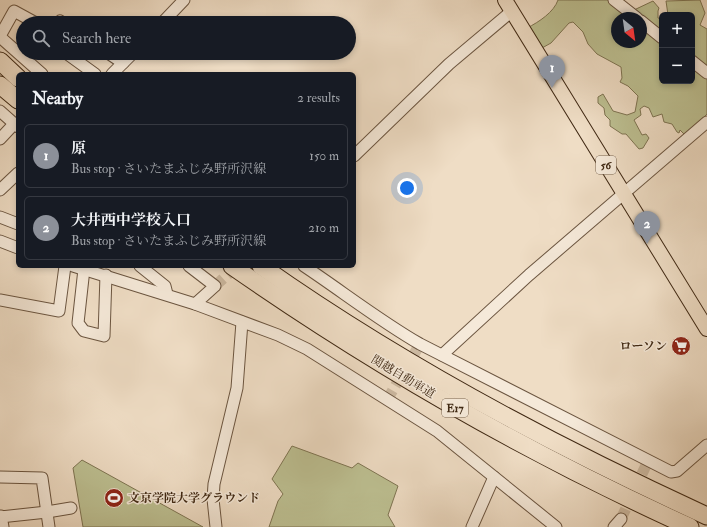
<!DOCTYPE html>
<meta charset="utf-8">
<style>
:root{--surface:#171b24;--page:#20242c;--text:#f1f3f6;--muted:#9ea1a6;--line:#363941;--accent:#8c9099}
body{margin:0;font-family:"IM FELL Double Pica","Noto Serif JP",serif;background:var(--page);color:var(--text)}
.controls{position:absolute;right:12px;top:12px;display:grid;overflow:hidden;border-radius:6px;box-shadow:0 2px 6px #0003}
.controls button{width:36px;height:36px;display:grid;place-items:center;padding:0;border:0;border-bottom:1px solid var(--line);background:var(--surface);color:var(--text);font:20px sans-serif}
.compass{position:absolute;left:611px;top:12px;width:36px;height:36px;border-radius:50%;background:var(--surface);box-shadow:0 2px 6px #0003;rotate:151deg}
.you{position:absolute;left:407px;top:188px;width:14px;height:14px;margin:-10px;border:3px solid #fff;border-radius:50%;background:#1a73e8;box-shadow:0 0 0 6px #1a73e833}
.badge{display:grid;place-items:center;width:26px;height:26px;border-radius:50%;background:var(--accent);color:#fff;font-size:13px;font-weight:700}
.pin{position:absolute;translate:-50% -33px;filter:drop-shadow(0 1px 2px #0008)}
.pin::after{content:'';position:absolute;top:21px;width:14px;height:12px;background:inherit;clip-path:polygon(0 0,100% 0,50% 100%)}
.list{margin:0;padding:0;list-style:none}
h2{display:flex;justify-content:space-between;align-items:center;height:52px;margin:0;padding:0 16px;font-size:17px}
h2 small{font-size:13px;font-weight:400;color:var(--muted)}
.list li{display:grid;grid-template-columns:26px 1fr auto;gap:12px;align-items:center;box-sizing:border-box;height:64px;margin:0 8px 8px;padding:0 8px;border:1px solid var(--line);border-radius:6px}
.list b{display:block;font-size:15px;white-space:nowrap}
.list p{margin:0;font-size:13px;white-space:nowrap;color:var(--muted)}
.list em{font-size:13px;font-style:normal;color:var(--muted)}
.icon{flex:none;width:22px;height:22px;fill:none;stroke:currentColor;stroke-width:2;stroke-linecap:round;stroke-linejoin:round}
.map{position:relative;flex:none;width:707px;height:527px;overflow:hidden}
.search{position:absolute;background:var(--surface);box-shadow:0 2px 6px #0003;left:16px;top:16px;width:340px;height:44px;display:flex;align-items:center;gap:10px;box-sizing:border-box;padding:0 14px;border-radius:22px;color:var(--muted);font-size:15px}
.panel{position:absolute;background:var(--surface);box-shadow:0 2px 6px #0003;left:16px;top:72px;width:340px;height:196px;border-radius:6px}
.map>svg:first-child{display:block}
.green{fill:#bdc092;stroke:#7e7452;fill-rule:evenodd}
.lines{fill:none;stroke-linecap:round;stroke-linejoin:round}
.minor-tunnel{stroke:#ccb9a1;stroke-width:11;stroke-dasharray:11 5.5;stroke-linecap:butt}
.minor-casing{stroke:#6b5540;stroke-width:13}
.major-casing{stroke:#3f2813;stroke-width:16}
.highway-casing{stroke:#3f2813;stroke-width:19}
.minor{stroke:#f5e9d9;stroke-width:11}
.major{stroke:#efddc5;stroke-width:14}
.highway{stroke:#efddc5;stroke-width:17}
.labels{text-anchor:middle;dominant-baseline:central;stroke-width:3;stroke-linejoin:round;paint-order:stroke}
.shield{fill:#f5e9d9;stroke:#76624e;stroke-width:1}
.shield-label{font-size:11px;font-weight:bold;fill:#3f2813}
.poi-label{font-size:12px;font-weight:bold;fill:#3f2813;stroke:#f5e9d9;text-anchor:end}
.street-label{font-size:12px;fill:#3f2813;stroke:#f5e9d9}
</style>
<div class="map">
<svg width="707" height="527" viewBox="0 0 707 527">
<rect width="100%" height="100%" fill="#efddc5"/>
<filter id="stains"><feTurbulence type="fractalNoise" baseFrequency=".005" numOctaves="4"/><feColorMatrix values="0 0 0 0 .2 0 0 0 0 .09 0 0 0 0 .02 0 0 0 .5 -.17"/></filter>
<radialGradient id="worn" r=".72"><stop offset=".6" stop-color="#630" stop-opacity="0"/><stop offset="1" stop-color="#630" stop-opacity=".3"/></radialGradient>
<g class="green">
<path d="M558,0h57l19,10 19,-9 6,7 -1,3v7l4,1v62h30v-66h-24l-2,-14 34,-1 5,13 -5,12 7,4v85l-21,22 -6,-6 -1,3 -2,-1 -5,-8 -8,-2 -2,-8 -9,3 -4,-9 -5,-2 -4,3 1,6 -7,5 8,15 4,-1 3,4 -6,10 -4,1 -13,-15h-4l-12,-8v-6l-5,-5 -1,-7 -6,-5v-6l5,-3 10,17 14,4 8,-3 3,-16 -10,-10 -8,-4 2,-4 -1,-11 -24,-13 -9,-10 -5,-12 -10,-10 -4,1 -18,20 -9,5 -15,-20c12,-6 27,-16 31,-28zM617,18h24v24h-24z"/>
<polygon points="292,446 352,468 358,463 398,486 388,515 395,527 269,527 278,501 283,494 272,479"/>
<polygon points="82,460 203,527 83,527 73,468"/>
</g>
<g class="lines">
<g class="minor-tunnel">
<polyline points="215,286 237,266"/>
<polyline points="387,400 420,344"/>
<polyline points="621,519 648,461"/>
</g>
<defs>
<g id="minor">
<polyline points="614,0 637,18"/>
<polyline points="641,21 662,38"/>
<polyline points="58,23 60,21 63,23"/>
<polyline points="162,23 184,0"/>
<polyline points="0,36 14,11 36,23"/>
<polyline points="0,37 42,74"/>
<polyline points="66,53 95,74"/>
<polyline points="108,53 123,63"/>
<polyline points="692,61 707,73"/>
<polyline points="112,74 133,53"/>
<polyline points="0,111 18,127"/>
<polyline points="0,139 14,124"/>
<polyline points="354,156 449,64 512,11"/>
<polyline points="0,190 18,173"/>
<polyline points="0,217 18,224"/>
<polyline points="0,241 18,248"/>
<polyline points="73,266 195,304 278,335 307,349 437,431 556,527"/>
<polyline points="140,266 165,286 167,294"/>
<polyline points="189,266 215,286 195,304"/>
<path d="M304,266c39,26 76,55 116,78l251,128 6,-1 30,-26"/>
<polyline points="84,269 78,323 84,331 104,336 106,275"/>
<polyline points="0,300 59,311 65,266"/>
<polyline points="442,355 529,275 707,122"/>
<polyline points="0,477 42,478 49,527"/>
<polyline points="1,516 3,527"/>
<polyline points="0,517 47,512 71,508"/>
<polyline points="216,527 213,499 214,484 237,388 242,322"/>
<polyline points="472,527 494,477"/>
<polyline points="614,527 621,519"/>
</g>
<polyline id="major" points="505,0 707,329"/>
<g id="highway">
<polyline points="0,61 18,78"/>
<polyline points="0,85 18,100"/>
<path d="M232,266c145,101 297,188 458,261"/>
<path d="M261,266c140,99 291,179 446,250"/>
</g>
</defs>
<use href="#minor" class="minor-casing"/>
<use href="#major" class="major-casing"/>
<use href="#highway" class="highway-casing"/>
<use href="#minor" class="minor"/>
<use href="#major" class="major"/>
<use href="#highway" class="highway"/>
</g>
<defs>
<symbol id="supermarket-disc" viewBox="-11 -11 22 22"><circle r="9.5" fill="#8f2418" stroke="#f5e9d9"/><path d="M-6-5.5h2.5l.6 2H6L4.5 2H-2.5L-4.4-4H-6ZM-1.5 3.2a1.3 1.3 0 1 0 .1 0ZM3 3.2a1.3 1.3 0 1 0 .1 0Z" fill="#fff"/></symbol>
<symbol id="stadium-disc" viewBox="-11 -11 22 22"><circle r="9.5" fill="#8f2418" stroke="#f5e9d9"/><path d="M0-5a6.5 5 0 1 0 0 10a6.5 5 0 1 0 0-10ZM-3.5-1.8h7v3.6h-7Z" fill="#fff"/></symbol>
</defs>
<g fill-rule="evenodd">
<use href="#supermarket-disc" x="670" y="335" width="22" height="22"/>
<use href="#stadium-disc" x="103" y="487" width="22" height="22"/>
</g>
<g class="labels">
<g class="shield">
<rect x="596" y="156" width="20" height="18" rx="3"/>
<rect x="442" y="399" width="26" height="18" rx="3"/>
</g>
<g class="shield-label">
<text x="606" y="165">56</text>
<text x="455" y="408">E17</text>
</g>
<g class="poi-label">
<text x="667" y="346">ローソン</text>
<text x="128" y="498" text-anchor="start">文京学院大学グラウンド</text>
</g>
<g class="street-label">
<text transform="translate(403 377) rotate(31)">関越自動車道</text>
</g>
</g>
<rect width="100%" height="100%" filter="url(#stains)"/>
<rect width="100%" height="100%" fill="url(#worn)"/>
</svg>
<div class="controls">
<button>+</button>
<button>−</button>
</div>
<svg class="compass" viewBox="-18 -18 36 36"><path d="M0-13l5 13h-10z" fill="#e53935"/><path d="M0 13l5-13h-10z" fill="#9ea1a6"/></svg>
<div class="you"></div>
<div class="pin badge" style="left:552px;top:88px">1</div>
<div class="pin badge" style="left:647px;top:244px">2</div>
<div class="search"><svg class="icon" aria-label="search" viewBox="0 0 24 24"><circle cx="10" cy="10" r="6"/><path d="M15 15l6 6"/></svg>Search here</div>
<section class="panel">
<h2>Nearby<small>2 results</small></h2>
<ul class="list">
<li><span class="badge">1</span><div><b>原</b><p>Bus stop · さいたまふじみ野所沢線</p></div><em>150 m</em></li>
<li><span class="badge">2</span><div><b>大井西中学校入口</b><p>Bus stop · さいたまふじみ野所沢線</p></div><em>210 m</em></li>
</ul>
</section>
</div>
